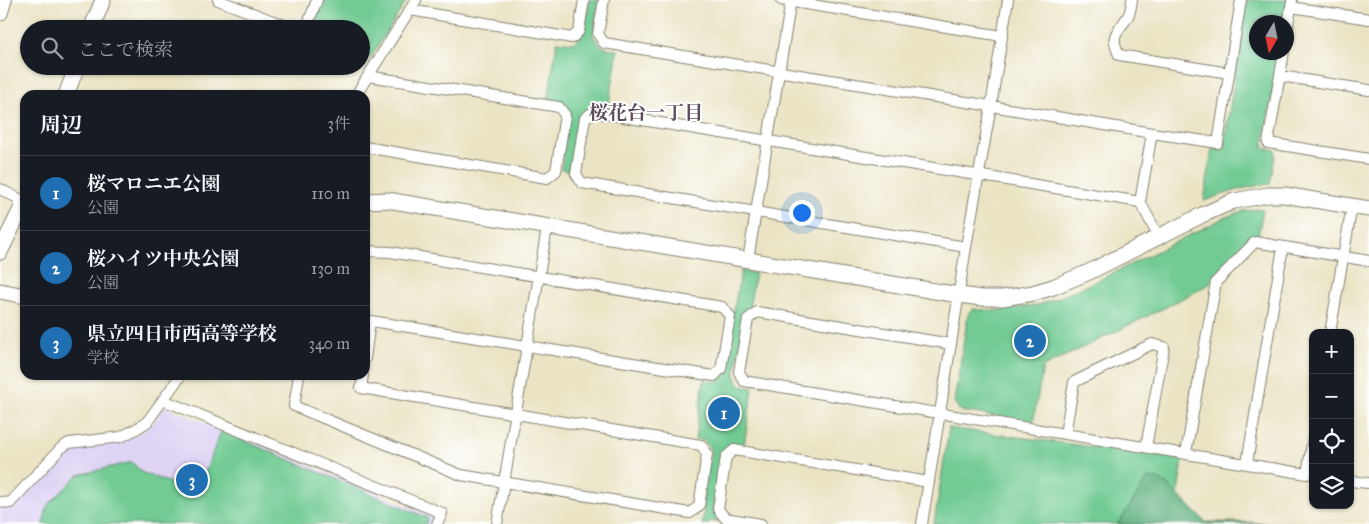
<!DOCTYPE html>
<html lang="ja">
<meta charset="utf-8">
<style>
:root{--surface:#171b24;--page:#242831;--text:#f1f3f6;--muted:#9ea1a6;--line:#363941;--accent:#1f6fb2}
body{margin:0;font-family:"IM FELL Great Primer","Noto Serif JP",serif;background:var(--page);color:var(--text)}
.controls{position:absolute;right:15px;bottom:15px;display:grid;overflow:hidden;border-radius:10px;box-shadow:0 1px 4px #0004}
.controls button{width:45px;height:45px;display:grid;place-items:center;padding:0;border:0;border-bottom:1px solid var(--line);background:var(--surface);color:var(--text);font:25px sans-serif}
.compass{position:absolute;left:1249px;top:15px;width:45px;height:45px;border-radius:50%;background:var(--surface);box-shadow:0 1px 4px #0004;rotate:189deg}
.you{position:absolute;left:801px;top:212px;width:18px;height:18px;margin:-12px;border:4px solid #fff;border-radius:50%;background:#1a73e8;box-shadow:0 0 0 8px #1a73e833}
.badge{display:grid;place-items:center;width:32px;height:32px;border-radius:50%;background:var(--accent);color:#fff;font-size:16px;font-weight:700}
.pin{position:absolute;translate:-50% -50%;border:2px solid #fff;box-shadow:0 1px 5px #0006}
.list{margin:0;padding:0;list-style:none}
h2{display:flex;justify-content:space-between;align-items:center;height:65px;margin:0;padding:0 20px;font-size:21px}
h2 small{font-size:16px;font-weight:400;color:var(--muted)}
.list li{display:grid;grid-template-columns:32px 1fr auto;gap:15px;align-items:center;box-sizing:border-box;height:75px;padding:0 20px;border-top:1px solid var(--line)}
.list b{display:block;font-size:19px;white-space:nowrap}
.list p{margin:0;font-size:16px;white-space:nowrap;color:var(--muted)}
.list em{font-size:16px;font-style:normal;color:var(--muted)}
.icon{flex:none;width:28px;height:28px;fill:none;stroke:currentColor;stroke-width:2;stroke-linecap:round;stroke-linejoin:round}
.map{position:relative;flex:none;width:1369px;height:524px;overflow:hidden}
.search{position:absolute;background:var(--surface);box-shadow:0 1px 4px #0004;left:20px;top:20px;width:350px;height:55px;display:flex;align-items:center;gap:12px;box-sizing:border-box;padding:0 18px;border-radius:28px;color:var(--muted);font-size:19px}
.panel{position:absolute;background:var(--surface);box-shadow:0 1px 4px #0004;left:20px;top:90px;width:350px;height:290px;border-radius:15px}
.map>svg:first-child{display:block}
.built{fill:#dfd4f4}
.green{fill:#71cb93;stroke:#467458}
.forest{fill:#5caf7d;stroke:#3c664c}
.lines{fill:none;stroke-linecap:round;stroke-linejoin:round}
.street-casing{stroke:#838070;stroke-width:12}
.secondary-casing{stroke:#838070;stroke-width:17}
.street{stroke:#fff;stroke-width:10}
.secondary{stroke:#fff;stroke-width:15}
.labels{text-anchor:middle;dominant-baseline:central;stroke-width:4;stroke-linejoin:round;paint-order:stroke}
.neighbourhood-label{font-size:19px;font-weight:bold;fill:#5c4b5c;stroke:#fff}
</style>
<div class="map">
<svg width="1369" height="524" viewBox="0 0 1369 524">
<rect width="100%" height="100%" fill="#fff"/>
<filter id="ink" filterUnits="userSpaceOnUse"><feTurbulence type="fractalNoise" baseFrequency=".02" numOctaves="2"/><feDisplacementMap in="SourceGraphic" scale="10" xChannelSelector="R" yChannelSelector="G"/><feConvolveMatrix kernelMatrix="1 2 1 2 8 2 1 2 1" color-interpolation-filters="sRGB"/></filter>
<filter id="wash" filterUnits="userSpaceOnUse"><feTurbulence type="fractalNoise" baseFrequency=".0096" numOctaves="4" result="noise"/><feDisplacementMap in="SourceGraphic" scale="20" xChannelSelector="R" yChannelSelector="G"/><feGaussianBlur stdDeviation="1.12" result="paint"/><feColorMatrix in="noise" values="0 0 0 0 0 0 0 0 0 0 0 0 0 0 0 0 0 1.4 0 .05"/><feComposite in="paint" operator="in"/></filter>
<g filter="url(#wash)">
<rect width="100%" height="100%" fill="#eae4c4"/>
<polygon class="built" points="165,406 430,515 434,518 431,524 0,524 0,507 14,508 65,452 71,447 121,441 139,434 151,425"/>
<g class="green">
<polygon points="323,0 407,0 366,65 361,63 361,29 315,29 313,25"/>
<polygon points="589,0 599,0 593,36 602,47 618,50 608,110 591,107 582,114 571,171 561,169 570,111 564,104 548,100 557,41 573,43 583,35"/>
<path d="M1247,0h40l-3,22h-28v30l23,1 -16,95 13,2 -6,34c-23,2 -44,9 -66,17l8,-52 11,1z"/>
<polygon points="1263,209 1258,237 1250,241 1212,279 1211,283 1164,308 1043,367 1033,422 960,411 954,402 968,315 970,311 973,309 995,311 1038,305 1058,298 1101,279 1226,217 1242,211"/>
<polygon points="741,271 755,273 749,310 746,316 744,316 735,375 740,386 753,388 744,445 731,444 723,452 712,511 718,522 710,521 709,524 702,524 704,510 702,504 711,451 705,441 695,439 704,380 716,382 724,376 733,314"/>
<polygon points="949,428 1183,459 1175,512 1168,524 934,524"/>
<polygon points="221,431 428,518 426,524 43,524 47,506 78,475 132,462 141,472 197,493"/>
</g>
<polygon class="forest" points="1148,478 1159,479 1168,485 1206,522 1303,523 1310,524 1118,524"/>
</g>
<g filter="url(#ink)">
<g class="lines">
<defs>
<g id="street">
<polyline points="218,0 294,29"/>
<polyline points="604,0 598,34 604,43 991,106 1152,133 1218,143 1241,0"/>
<polyline points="781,0 1002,36"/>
<path d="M1132,0c-1,5 -1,11 -4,16 -10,18 -19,16 -9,39l110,18"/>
<polyline points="1291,7 1369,19"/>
<polyline points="410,10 572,38 579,31 584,0"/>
<polyline points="306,29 317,0"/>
<polyline points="1286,37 1292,1"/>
<polyline points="1284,52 1268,143 1369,159"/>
<polyline points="1280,76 1369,90"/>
<polyline points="356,95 416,0"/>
<polyline points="365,147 547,178 556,171 565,115 559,107 368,76"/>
<polyline points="0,189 25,202"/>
<polyline points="1140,202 1152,133"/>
<polyline points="966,247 582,183 576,174 585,118 593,112 1140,202 1159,237"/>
<polyline points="365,251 390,252 722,307 730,316 721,369 714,376 365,320"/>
<polyline points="748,260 791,0"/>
<polyline points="1330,333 1352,206"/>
<polyline points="951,344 757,312 748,319 739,372 744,381 1307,474 1313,438"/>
<polyline points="365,359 370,321"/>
<polyline points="299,375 294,406 461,475 690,513 699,506 707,454 701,445 361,388 363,375"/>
<polyline points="163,400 442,513 437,524"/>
<polyline points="1065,434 1074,382 1152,344 1164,347 1146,447"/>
<polyline points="1186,453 1216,282 1255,242 1369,261"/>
<polyline points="1247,463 1283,247"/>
<polyline points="1350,481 1368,483"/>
<polyline points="0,502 10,503 61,448 69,443 121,437 136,429 147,422 181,375"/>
<polyline points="497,524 547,228"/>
<polyline points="761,524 725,518 718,509 726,457 734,450 929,482"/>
<polyline points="922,524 951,344 966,247 991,106 1008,0"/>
</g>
<g id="secondary">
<polyline points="0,13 4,0"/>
<polyline points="91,29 103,0"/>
<polyline points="66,95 77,66"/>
<polyline points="365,201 387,200 959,295 982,298 1003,298 1033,293 1053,287 1089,272 1202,215 1234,201 1268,195 1284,195 1369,209"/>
<polyline points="0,252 25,201"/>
<polyline points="0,291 25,296"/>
</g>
</defs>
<use href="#street" class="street-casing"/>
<use href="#secondary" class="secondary-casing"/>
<use href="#street" class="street"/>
<use href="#secondary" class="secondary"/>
</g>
</g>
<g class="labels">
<g class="neighbourhood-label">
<text x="646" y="112">桜花台一丁目</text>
</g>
</g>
</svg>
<div class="controls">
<button>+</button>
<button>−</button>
<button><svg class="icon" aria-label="locate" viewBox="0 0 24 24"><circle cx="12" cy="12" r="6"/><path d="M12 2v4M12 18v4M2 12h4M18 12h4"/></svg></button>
<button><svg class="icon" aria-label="layers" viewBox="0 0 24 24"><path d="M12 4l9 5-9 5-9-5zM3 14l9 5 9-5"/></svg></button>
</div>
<svg class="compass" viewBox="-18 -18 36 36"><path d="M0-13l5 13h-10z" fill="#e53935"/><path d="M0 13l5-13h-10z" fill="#9ea1a6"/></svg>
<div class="you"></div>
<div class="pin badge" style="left:724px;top:413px">1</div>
<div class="pin badge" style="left:1030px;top:341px">2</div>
<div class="pin badge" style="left:192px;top:480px">3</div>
<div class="search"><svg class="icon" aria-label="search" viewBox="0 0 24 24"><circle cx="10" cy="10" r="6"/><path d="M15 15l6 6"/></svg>ここで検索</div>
<section class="panel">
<h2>周辺<small>3件</small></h2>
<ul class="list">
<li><span class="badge">1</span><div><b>桜マロニエ公園</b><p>公園</p></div><em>110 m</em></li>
<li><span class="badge">2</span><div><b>桜ハイツ中央公園</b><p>公園</p></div><em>130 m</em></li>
<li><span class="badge">3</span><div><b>県立四日市西高等学校</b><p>学校</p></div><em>340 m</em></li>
</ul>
</section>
</div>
